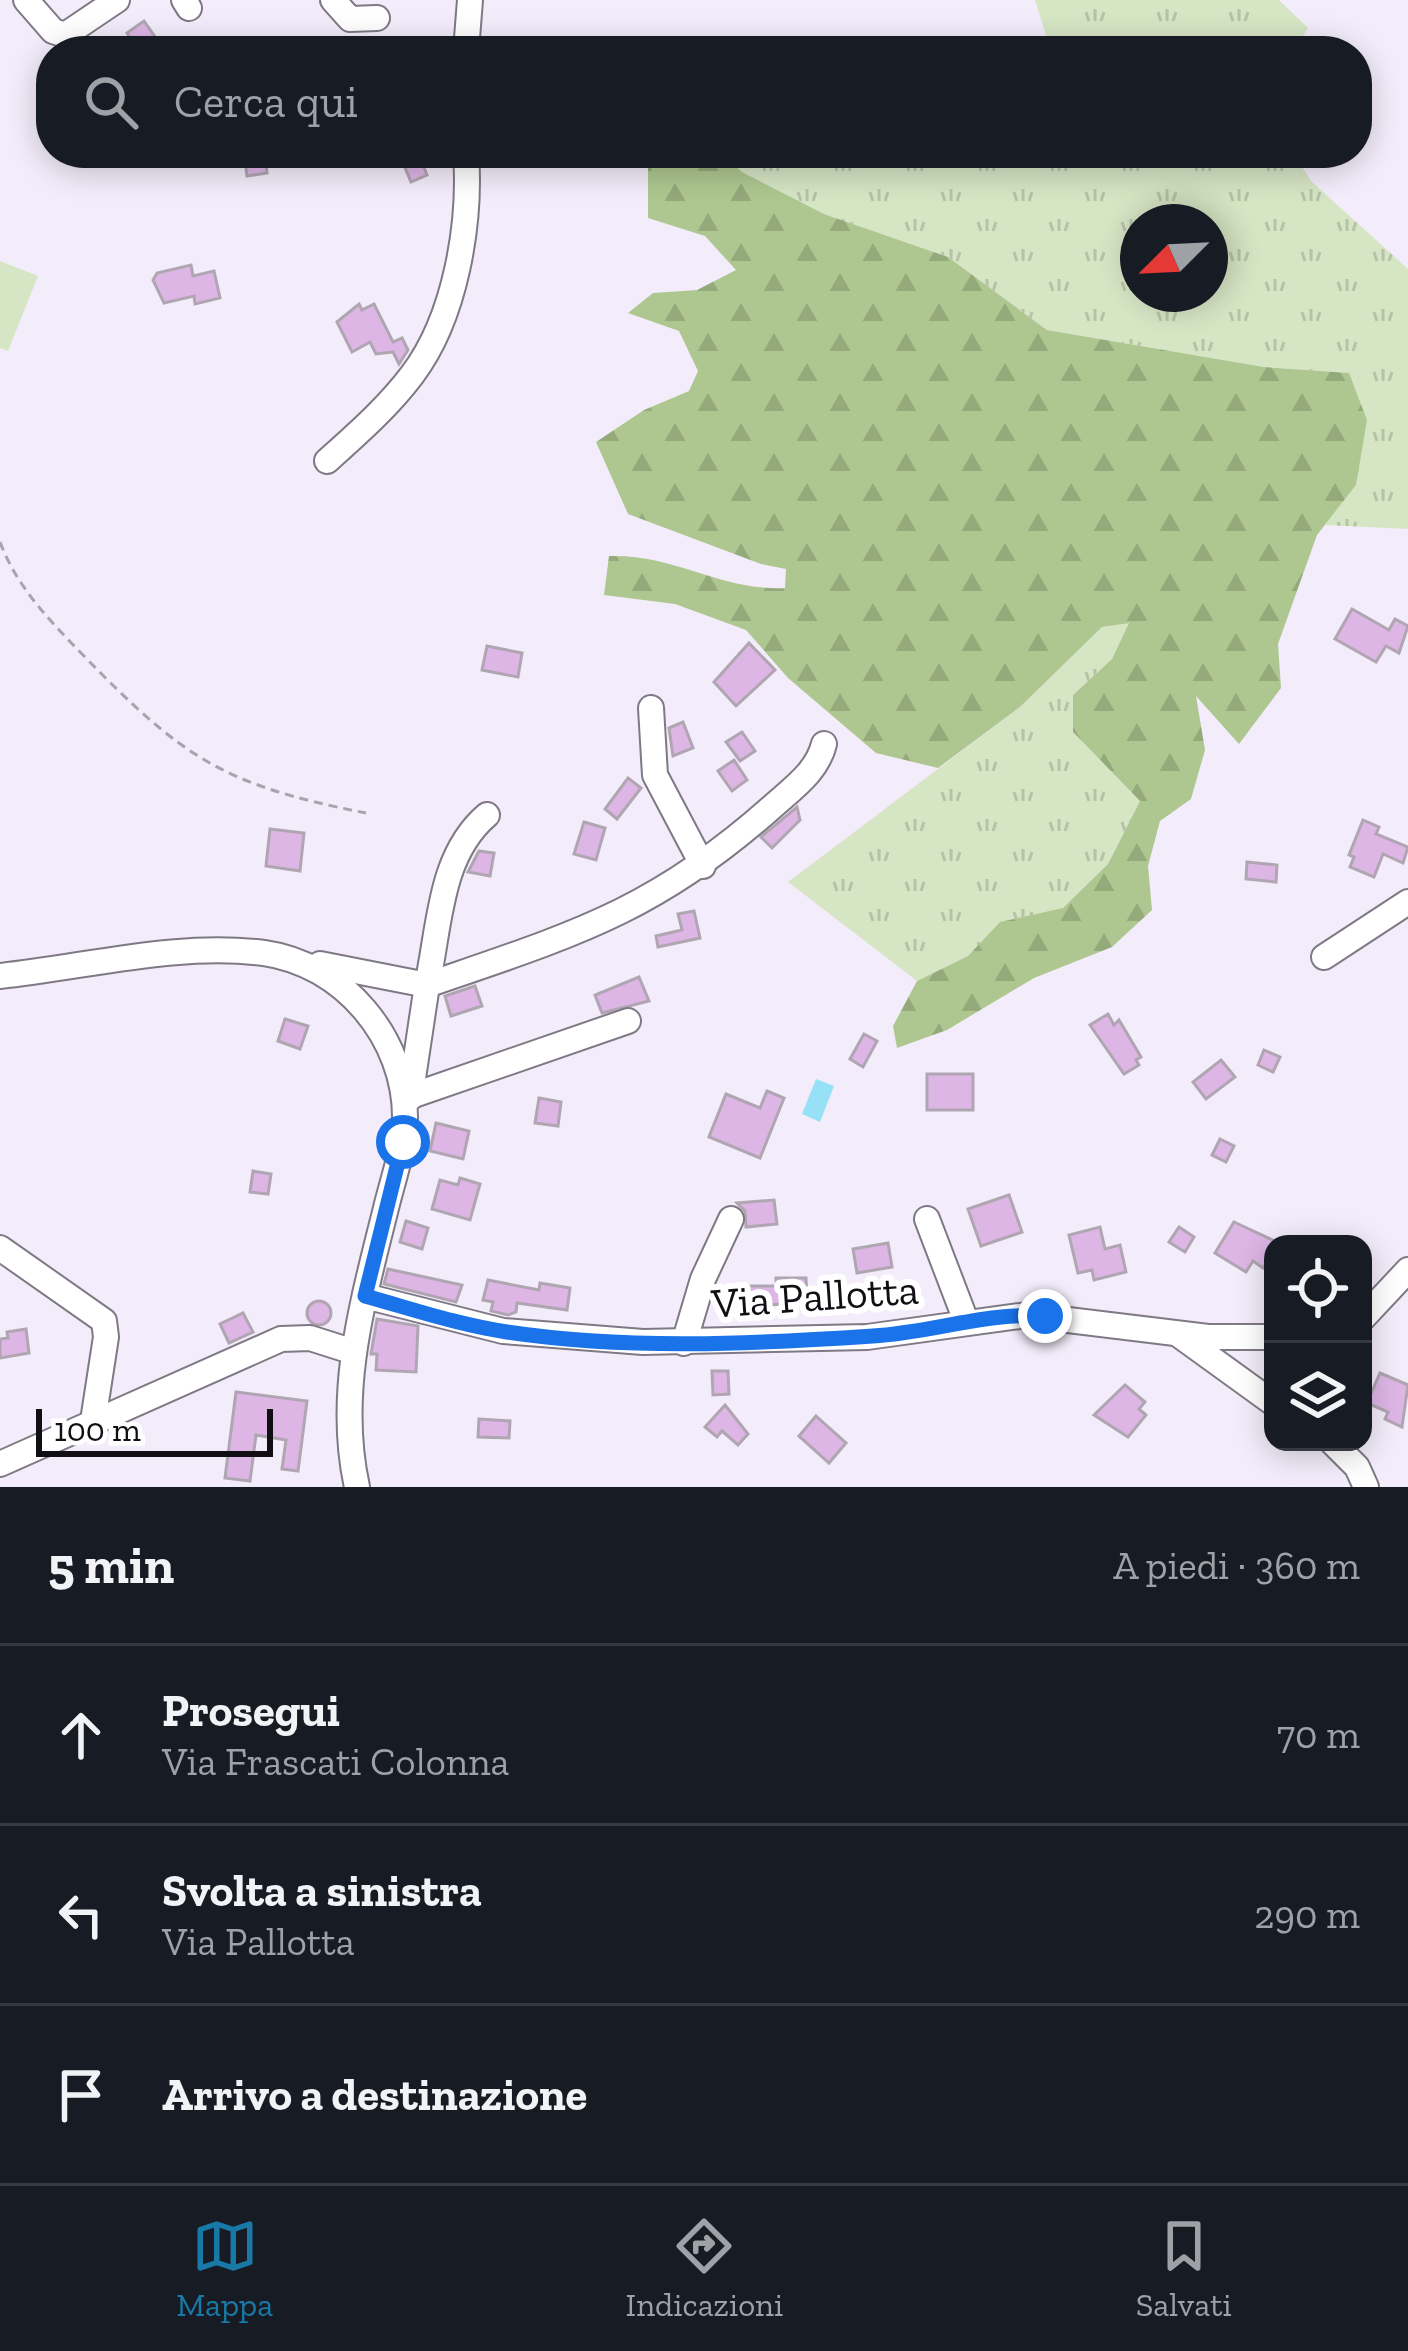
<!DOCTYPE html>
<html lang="it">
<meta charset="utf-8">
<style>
:root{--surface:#171b24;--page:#242831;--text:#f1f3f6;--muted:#9ea1a6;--line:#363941;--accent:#1979a6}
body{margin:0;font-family:"Zilla Slab",serif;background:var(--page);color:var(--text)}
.controls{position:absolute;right:36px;bottom:36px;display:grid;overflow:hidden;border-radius:24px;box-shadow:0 6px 30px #0003}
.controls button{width:108px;height:108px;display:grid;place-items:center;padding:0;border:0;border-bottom:3px solid var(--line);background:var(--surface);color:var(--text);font:60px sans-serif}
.compass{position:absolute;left:1120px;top:204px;width:108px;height:108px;border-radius:50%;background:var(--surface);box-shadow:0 6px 30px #0003;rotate:246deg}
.scale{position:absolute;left:36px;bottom:30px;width:237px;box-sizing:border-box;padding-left:12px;border:6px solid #120f14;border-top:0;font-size:33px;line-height:42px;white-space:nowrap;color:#120f14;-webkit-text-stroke:9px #fff;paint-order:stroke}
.stop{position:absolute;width:36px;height:36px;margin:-27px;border:9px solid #1a73e8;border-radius:50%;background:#fff}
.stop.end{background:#1a73e8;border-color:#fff;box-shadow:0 3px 12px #0008}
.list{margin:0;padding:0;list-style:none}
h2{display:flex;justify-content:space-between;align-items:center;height:156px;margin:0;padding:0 48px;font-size:51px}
h2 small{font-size:39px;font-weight:400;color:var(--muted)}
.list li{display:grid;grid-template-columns:78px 1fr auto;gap:36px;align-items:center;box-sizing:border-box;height:180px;padding:0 48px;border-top:3px solid var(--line)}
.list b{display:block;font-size:45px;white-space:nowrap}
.list p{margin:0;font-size:39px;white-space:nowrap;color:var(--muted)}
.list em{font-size:39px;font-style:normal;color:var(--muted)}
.icon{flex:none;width:66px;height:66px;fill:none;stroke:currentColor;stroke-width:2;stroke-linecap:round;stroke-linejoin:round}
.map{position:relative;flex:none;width:1408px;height:1487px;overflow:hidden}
.search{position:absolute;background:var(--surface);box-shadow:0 6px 30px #0003;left:36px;right:36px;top:36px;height:132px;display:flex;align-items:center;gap:30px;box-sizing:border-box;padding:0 42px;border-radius:48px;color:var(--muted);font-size:45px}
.sheet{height:696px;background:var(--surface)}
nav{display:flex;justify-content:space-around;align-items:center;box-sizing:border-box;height:168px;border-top:3px solid var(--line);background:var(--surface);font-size:33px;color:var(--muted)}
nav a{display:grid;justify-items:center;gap:6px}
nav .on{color:var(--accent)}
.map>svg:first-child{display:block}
.grass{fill:url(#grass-tufts);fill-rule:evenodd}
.forest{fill:url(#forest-firs)}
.park{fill:#d6e5c4}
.water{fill:#97e1f7}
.building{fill:#deb6e6;stroke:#b0a6b1;stroke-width:3}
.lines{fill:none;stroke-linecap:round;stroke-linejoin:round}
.minor-casing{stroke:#7f7985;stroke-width:28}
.path{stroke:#a9a3ae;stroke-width:3;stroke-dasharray:9 6;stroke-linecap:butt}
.minor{stroke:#fff;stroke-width:24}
.route{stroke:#1a73e8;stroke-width:15}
.labels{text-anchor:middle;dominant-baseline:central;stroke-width:12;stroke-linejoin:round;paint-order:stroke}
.street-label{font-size:42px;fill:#120f14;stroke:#fff}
</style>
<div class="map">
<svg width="1408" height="1487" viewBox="0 0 1408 1487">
<defs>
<pattern id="grass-tufts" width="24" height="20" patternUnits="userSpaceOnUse" patternTransform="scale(3)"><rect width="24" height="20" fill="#d6e5c4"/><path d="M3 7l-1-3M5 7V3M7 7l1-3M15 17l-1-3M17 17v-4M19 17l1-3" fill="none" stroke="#b7c3a8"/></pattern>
<pattern id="forest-firs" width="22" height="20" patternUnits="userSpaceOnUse" patternTransform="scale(3)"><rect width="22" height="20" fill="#aec790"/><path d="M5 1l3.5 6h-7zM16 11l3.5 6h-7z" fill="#95aa7b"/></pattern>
</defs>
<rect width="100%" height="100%" fill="#f3ecfa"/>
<g class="grass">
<polygon points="1035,0 1279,0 1308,28 1294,51 1051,51"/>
<path d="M722,153h571l18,28 97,88v260l-83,-4 31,-40 -7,-112 -85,-6 -217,-37 -99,-73 -124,-43 -82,-42zM1138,222h72v72h-72z"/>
<polygon points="1130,622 1112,659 1073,695 1073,732 1140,801 1108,864 1062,909 1001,922 968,956 917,981 788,882 1020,707 1102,627"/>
</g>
<path class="forest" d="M643,153h79l20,19 82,42 124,43 99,73 217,37 85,6 18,47 -11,65 -39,50 -39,109 3,44 -42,56 -43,-48 9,54 -14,49 -31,22 -12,45 4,44 -40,37 -78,31 -87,52 -50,18 -4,-22 24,-45 51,-25 32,-34 63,-14 45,-44 32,-63 -67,-69v-37l39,-36 17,-36 -27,4 -82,80 -82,61 -62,-15 -88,-75 -42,-48 -71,-26 -71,-9 5,-39c67,-2 111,35 176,32l1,-19 -25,-5 -133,-50 -32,-72 48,-32 45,-19 9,-20 -19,-40 -51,-18 25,-20 44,-3 39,-20 -31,-34 -57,-18v-54z"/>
<polygon class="park" points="0,261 38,276 8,351 0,348"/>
<polygon class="water" points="816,1079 834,1086 820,1122 802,1114"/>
<g class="building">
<polygon points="144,21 165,51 115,51 131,40 127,33"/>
<polygon points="244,153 265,153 267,173 247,176"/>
<polygon points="399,153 418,153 427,175 411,182"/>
<polygon points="191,265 193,276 214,271 220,298 195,304 194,296 164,303 153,280 157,273"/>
<polygon points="359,304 362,310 374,304 393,342 402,338 408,350 399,364 393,352 376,354 370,342 352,352 337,322"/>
<polygon points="1352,609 1389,630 1395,619 1408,626 1399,653 1386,646 1376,662 1335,639"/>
<polygon points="749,643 775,670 736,706 714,682"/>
<polygon points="487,646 522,653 518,677 482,670"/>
<polygon points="683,722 693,748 673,756 669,728"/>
<polygon points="742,732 755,751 740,761 726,742"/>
<polygon points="734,760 747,780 732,791 718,771"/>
<polygon points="628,778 641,788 617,819 605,809"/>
<polygon points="797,807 800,820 772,848 761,837"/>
<polygon points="1363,820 1379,827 1376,834 1408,847 1403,863 1383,854 1374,877 1350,867 1354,857 1349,855"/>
<polygon points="584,822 605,828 596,860 574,854"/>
<polygon points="270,829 304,833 300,871 266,866"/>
<polygon points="479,851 494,853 490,876 468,872"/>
<polygon points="1247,862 1277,865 1276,882 1246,879"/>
<polygon points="694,911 700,938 658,947 656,936 682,930 678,914"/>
<polygon points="639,977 649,1001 602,1013 595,995"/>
<polygon points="475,986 482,1006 451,1016 445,996"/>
<polygon points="1108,1014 1114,1025 1119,1020 1141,1057 1136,1060 1139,1065 1124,1074 1090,1025"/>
<polygon points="285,1019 308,1026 300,1049 278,1041"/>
<polygon points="864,1034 877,1041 863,1067 850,1059"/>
<polygon points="1264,1050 1280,1057 1273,1072 1258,1065"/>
<polygon points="1221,1060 1235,1077 1206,1099 1193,1082"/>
<rect x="927" y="1074" width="46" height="36"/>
<polygon points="767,1091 784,1098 760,1158 709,1137 726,1094 760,1108"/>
<polygon points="539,1098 561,1102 558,1126 535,1123"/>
<polygon points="436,1123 469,1131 463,1159 430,1151"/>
<polygon points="1220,1139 1234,1146 1226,1162 1212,1155"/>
<polygon points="253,1171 271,1174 268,1194 250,1192"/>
<polygon points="460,1178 480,1184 470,1220 432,1209 440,1180 458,1185"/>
<polygon points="1009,1195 1022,1232 981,1246 968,1209"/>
<polygon points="774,1200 777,1224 746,1227 745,1211 737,1203"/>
<polygon points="406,1221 428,1228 422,1249 400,1242"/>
<polygon points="1234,1222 1279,1243 1263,1268 1253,1261 1246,1272 1215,1253"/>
<polygon points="1100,1227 1105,1249 1120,1245 1126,1272 1094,1280 1092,1270 1078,1273 1069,1235"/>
<polygon points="1179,1227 1194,1237 1185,1252 1169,1242"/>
<polygon points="888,1243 892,1267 857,1273 853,1249"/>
<polygon points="388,1269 462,1285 456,1302 384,1284"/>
<polygon points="776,1278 806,1278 807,1304 746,1305 746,1286 776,1286"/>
<polygon points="488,1280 539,1290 540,1283 570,1288 567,1310 517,1303 516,1312 508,1315 491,1311 493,1302 483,1300"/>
<circle cx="319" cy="1313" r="12"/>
<polygon points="243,1313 253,1332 229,1343 220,1324"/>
<polygon points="377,1319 418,1326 416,1372 376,1370 377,1354 371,1354"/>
<polygon points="26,1329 29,1353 0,1358 0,1339 8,1338 7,1332"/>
<polygon points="712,1371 728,1371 729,1394 713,1395"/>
<polygon points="1380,1373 1408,1385 1402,1427 1385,1419 1388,1412 1367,1403"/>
<polygon points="1125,1385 1145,1402 1139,1409 1146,1415 1128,1437 1094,1415"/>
<polygon points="236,1392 307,1401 298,1471 282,1469 286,1440 256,1435 250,1481 225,1478"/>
<polygon points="725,1405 748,1434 738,1445 722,1431 717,1437 705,1427"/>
<polygon points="816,1416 846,1443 829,1463 799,1436"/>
<polygon points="479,1419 510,1421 509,1438 478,1437"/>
</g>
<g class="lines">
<defs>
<g id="minor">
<polyline points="26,0 53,31 65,35 117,0"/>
<polyline points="184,0 189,8"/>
<polyline points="333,0 350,19 377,18"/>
<polyline points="466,51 470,0"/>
<path d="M327,461c30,-27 61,-54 85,-86 44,-58 59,-152 54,-222"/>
<polyline points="651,708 655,775 703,866"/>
<path d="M487,815c-48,41 -47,111 -60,170 145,-50 227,-73 345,-178 21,-19 45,-35 52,-63"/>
<polyline points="1324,957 1408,902"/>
<polyline points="320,964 427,985 410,1098"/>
<path d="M0,976c86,-9 177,-34 264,-23 79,11 142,85 141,166 -1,30 -12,60 -19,89 -23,93 -50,184 -29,279"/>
<polyline points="411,1096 628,1021"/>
<polyline points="927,1219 966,1321"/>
<polyline points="0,1248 104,1321 106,1337 93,1421"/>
<polyline points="365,1296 503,1331 643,1342 867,1337 1027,1315 1208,1337 1273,1337"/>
<polyline points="1363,1318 1408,1270"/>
<polyline points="1179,1335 1273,1403"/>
<polyline points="684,1343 703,1279 731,1219"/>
<polyline points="1332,1442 1357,1467 1366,1487"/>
<polyline points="0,1464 281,1339 310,1338 354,1352"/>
</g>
</defs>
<use href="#minor" class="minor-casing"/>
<path class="path" d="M0,542c17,45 49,78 82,112 100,103 140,131 284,159"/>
<use href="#minor" class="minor"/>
</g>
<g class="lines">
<path class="route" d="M403,1142l-38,154c47,13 94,29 142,36 120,18 245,12 366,4 58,-3 113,-24 172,-20"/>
</g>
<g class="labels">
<g class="street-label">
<text transform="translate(815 1296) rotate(-4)">Via Pallotta</text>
</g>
</g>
</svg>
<div class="controls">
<button><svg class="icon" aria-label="locate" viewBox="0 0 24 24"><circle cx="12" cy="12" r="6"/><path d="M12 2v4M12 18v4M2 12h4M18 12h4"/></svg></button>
<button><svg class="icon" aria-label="layers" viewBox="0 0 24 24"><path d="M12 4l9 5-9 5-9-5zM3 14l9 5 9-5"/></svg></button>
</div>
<svg class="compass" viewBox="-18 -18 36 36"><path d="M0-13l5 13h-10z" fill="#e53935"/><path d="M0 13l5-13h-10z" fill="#9ea1a6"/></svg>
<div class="scale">100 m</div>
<div class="stop" style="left:403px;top:1142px"></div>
<div class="stop end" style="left:1045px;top:1316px"></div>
<div class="search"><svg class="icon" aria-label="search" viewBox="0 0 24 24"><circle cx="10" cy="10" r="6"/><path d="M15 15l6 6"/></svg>Cerca qui</div>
</div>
<section class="sheet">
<h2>5 min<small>A piedi · 360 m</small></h2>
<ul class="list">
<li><svg class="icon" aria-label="ahead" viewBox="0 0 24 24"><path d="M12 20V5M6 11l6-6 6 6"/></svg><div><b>Prosegui</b><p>Via Frascati Colonna</p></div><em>70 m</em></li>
<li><svg class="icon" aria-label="left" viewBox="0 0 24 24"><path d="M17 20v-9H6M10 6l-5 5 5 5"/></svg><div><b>Svolta a sinistra</b><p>Via Pallotta</p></div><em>290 m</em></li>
<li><svg class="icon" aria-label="arrive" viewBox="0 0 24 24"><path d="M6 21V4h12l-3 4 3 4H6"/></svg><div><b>Arrivo a destinazione</b></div></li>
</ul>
</section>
<nav>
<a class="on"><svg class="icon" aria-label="map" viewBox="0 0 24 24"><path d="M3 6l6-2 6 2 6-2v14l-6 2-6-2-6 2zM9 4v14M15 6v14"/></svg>Mappa</a>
<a><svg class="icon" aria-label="directions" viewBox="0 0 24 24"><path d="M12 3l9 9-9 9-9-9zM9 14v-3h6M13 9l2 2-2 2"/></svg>Indicazioni</a>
<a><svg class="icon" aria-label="saved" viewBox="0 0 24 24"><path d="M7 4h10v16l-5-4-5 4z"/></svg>Salvati</a>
</nav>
